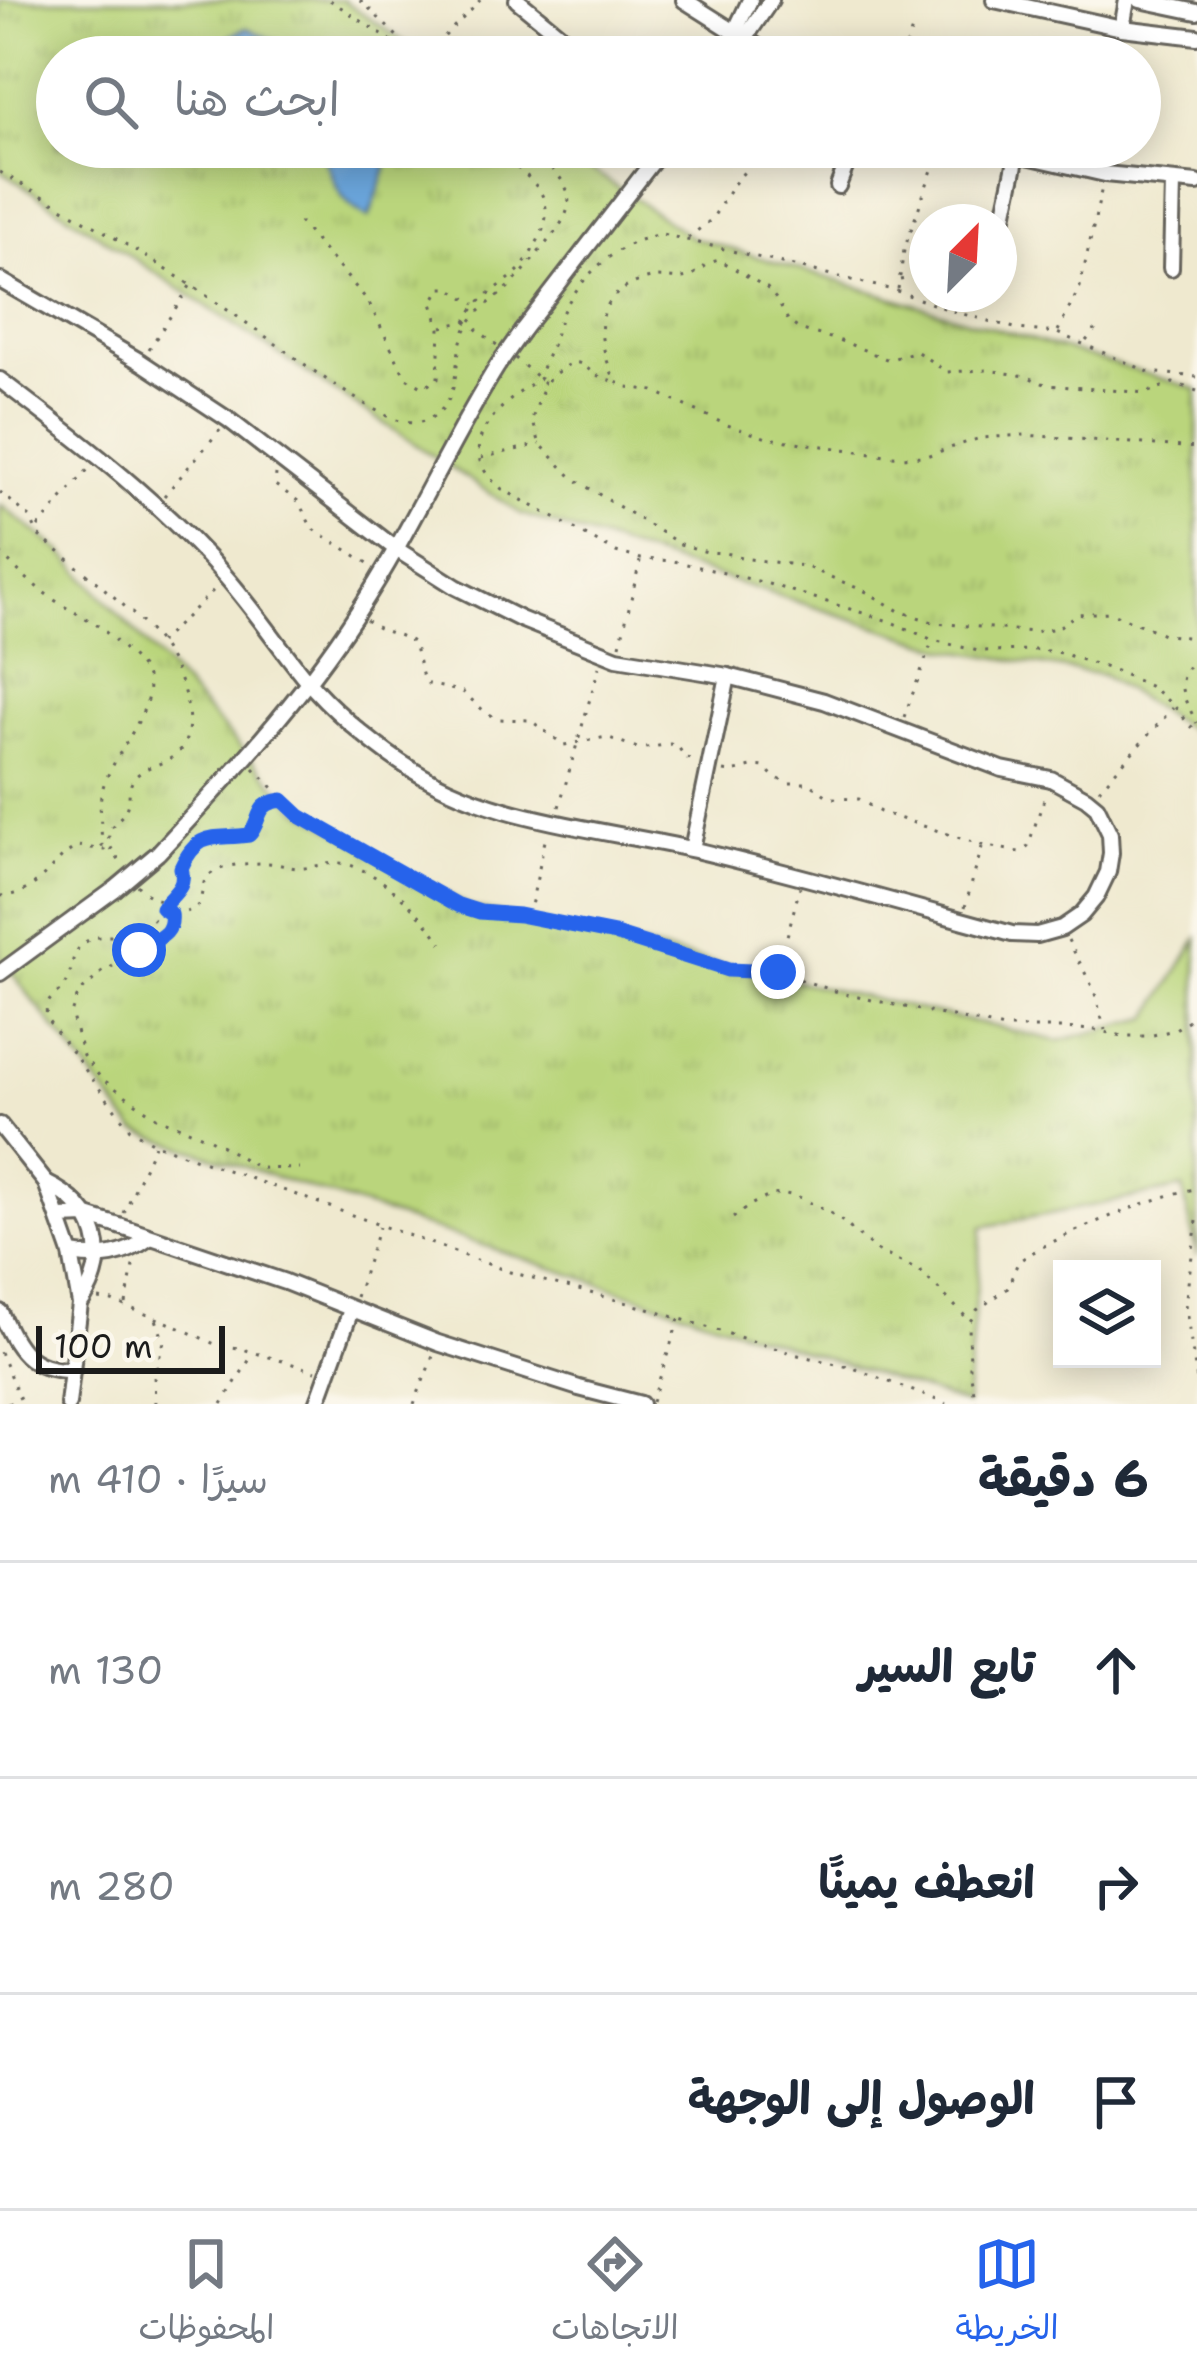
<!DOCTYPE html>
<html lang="ar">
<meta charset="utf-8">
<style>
:root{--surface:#fff;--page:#f6f6f7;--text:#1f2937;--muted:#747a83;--line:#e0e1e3;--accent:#2563eb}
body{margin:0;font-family:"Shantell Sans","Playpen Sans Arabic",sans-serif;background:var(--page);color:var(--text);direction:rtl}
.controls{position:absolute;right:36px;bottom:36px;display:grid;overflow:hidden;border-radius:0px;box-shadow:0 6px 30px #0003}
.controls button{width:108px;height:108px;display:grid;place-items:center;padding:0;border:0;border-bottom:3px solid var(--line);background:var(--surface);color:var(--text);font:60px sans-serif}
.compass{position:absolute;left:909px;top:204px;width:108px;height:108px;border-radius:50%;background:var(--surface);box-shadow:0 6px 30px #0003;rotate:24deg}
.scale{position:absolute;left:36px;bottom:30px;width:189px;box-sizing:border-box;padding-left:12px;border:6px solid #1c1c1c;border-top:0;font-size:33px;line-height:42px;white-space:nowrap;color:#1c1c1c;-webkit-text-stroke:9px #fbf7ec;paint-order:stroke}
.stop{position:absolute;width:36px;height:36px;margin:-27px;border:9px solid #2563eb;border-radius:50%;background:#fff}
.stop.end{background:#2563eb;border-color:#fff;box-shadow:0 3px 12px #0008}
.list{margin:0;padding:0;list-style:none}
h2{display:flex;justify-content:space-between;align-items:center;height:156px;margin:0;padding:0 48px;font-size:51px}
h2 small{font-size:39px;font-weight:400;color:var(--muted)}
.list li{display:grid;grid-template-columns:78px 1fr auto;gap:36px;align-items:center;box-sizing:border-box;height:216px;padding:0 48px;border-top:3px solid var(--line)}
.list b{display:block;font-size:45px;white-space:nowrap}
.list em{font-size:39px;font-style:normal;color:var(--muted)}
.icon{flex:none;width:66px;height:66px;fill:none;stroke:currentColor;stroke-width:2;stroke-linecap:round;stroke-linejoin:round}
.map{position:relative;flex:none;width:1197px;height:1404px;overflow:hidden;direction:ltr}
.search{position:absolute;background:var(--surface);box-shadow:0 6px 30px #0003;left:36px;right:36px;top:36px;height:132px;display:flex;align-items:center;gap:30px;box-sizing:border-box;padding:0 42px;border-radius:66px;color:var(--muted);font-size:45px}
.sheet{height:804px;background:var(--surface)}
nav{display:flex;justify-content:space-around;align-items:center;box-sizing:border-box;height:168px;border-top:3px solid var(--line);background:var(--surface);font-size:33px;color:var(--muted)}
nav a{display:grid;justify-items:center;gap:6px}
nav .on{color:var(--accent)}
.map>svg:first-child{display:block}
.grass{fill:url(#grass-tufts);stroke:#6b784c;stroke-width:3}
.water{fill:#6ba5db;stroke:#44607c;stroke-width:3}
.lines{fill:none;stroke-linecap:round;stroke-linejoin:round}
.street-casing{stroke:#66645b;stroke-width:20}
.path{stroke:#66645b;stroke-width:3;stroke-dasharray:3 9;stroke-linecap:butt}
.street{stroke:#fff;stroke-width:14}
.street-bridge-casing{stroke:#66645b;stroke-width:20;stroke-linecap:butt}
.street-bridge{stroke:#fff;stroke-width:14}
.route{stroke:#2563eb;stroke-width:15}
</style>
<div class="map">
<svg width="1197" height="1404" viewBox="0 0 1197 1404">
<defs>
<pattern id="grass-tufts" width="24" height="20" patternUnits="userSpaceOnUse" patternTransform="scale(3)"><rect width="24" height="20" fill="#bad57b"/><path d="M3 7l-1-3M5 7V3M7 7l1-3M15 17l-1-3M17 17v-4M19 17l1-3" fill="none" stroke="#9fb66a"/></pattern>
</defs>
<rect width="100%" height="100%" fill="#fbf7ec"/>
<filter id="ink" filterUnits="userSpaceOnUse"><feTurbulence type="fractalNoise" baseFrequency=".00833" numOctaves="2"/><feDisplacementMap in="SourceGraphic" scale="24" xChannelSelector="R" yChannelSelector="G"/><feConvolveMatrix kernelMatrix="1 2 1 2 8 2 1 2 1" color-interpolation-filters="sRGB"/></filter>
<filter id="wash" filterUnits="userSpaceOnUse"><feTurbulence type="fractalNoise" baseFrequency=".004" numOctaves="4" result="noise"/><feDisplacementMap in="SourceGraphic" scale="48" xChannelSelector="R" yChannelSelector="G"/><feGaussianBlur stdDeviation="2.7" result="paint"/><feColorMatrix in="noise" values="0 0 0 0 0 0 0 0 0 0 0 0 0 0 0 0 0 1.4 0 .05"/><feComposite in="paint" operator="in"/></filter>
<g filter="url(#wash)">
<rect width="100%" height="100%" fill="#efe9cf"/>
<g class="grass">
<polygon points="0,0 343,0 426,57 57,57 57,147 558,147 691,237 1197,389 1197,734 1102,675 947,649 521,514 0,170"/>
<polygon points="0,505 61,551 296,808 470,907 1058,1041 1149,1018 1197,939 1197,1257 1183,1188 982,1227 966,1404 135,1131 0,958"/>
</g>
<g class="water">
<path d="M247,28l53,25 4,4h-84c0,-17 13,-23 27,-29z"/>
<path d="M316,147h67l3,22 -17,49c-42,-23 -28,-40 -53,-71z"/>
</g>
</g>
<g filter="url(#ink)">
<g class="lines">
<defs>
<g id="street">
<polyline points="517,0 587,57"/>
<polyline points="684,0 774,57"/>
<polyline points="994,0 1122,28 1197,37"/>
<polyline points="1140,0 1197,12"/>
<polyline points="1122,28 1127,0"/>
<polyline points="738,37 739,23 750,0"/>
<polyline points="725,57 738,37 750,31 771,0"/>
<polyline points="988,147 1105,174 1197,183"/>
<polyline points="838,186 853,147"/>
<polyline points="1000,236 1017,155"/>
<polyline points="1171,268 1173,182"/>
<path d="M0,280l141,82 88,58 167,129 60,38 64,32 97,39 111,18 96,25 178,68 49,10 35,19 11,9 13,27 1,19 -3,19 -12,25 -15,18 -19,13 -25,7 -25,-1c-106,-29 -211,-59 -317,-84 -100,-23 -208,-28 -295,-88 -31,-21 -71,-55 -95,-84 -27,-33 -51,-69 -79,-101 -66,-76 -146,-136 -226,-197"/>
<polyline points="522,331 664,147"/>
<polyline points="692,849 728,676"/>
<path d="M158,853c71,-76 142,-152 199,-240 53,-80 91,-168 141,-248"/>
<polyline points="0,973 115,889"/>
<polyline points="0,1125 46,1183 71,1254 80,1304 68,1404"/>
<path d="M46,1183c52,25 67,73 34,121"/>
<polyline points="60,1217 87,1216 119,1226 285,1282 438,1343 579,1388 641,1404"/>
<path d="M71,1254c30,5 52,3 78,-16"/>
<path d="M0,1312c17,37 28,59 73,58"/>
<polyline points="317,1404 351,1310"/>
</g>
</defs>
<use href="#street" class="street-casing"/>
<g class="path">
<polyline points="330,0 415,57"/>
<path d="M360,0c23,20 39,44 68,57"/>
<path d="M433,57c7,-24 32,-37 47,-57"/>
<polyline points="902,57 913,27"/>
<path d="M0,172c77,43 154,87 226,137 53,35 103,77 159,106 13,7 30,11 44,4 32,-17 24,-52 33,-81 8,-23 24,-32 41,-46 12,-10 22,-22 31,-34 25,-32 55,-55 16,-91 -9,-8 -21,-13 -30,-20"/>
<polyline points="299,222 368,301 406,378 424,388 438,378 440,328 432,303 441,288 450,288 475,304"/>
<polyline points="688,238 712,219 733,185 765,147"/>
<polyline points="900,280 922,276"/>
<polyline points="898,289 904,250 940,147"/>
<polyline points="466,321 498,346"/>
<path d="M442,327l24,-6c13,-27 35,-32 55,-53 6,-7 11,-17 15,-24 28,-48 -7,-66 -40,-93l-1,-4"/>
<polyline points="1058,331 1080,287 1102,187"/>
<polyline points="1086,341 1100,324"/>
<polyline points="149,349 190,286"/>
<polyline points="515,358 545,384 532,419 540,444 574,479 680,544 707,552 725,553 749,559 804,566 867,592 899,611 936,623 1034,632 1057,628 1077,614 1109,612 1166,635 1197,638"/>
<path d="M1197,377l-48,-5 -92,-39 -39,-4 -66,-18 -55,-20 -235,-57c-41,7 -75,36 -96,72 -7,11 -9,25 -13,37 -5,12 -11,21 -13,35 -40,27 -93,68 -38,111l114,63 25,7 33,2 88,21 127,39 44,19 45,11 63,-1 20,3 58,19 34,16 22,19 22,26"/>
<path d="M547,381c41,-38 30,-6 67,0"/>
<path d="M1197,391l-24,-8 -27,10 -99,-8 -21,-9 -39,-6 -40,2 -31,-21 -27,9 -45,-18 -45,-13 -10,-7 -12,-22 -10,-12 -47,-28c-15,2 -19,13 -33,17 -12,4 -24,-2 -37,1 -59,15 -56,58 -34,104l11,5 27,4 73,34 40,13 133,19 26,-1 54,-18 45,-3 172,13"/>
<polyline points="481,458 540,444"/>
<polyline points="276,474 275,485 298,501 312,528 371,565"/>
<path d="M0,492l30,25 8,18c37,31 105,79 129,119 16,26 36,80 7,102 -10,8 -23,9 -33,16 -18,13 -7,24 -17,41 -5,7 -13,11 -15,21 -2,13 8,23 15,33"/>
<polyline points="164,496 220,430"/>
<polyline points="38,527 91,466"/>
<path d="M0,553c18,18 35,34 56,48 20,14 34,16 54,35 9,8 33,30 37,41 12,32 -40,83 -46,118 -2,18 1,38 1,55"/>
<path d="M366,620c17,14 32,12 48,23l8,31 6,10 35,8 21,19 14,8 32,1 34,25 43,-8 33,12 30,-5 8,3 8,11 11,2"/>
<polyline points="159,643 217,587"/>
<polyline points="620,645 640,561"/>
<path d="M1197,658c-26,23 -14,38 0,65"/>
<polyline points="904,717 932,642"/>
<polyline points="254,768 300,816 458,905 480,912 519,915 615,934 678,952 702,964 728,970 777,972 844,994 1004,1028 1062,1028 1095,1030 1123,1036 1149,1036 1174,1030 1189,1020 1197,1010"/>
<path d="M724,771c15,3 25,-7 40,-4l10,10 13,6h22l21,15 29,1 21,13 102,33 37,7 9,-6 18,-53"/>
<polyline points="1099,789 1173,708"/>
<polyline points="559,807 599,667"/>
<path d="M137,885c11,15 38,25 45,-1 4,-14 -3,-6 0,-19 2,-10 11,-18 19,-23 15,-10 31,-4 48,-7l5,-6 9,-22 18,-7"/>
<path d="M0,896c40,-1 47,-33 78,-50l33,5"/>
<path d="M168,899c-9,13 -18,28 -33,34 -18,7 -39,-3 -54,13 -13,12 -7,32 -19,43 -11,10 -18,12 -15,30l83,110 25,15 355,128 122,32 162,50 59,14 94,36"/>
<polyline points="965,907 982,847"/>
<path d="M164,909l10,6c31,-7 24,-10 31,-36 13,-15 42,-16 62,-16 12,0 24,6 37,5 16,-2 30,-8 46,-3 37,12 70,48 92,78"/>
<polyline points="171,914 172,924 167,934 101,973 79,993 71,1013 83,1056 101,1078 154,1116 210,1139 259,1168 299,1169"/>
<polyline points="529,915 546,836"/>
<polyline points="1068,940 1094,990 1105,1030"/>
<polyline points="778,970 800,887"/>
<polyline points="124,1213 154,1145"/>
<polyline points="733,1218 750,1205 772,1195 786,1194 799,1197 836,1216 874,1249 921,1272 970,1321"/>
<polyline points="1197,1221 1185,1304 1197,1381"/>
<polyline points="356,1297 379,1227"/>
<polyline points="99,1299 112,1301 169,1323 217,1345 239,1348 316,1371"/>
<polyline points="126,1304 134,1260"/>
<polyline points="0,1352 22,1404"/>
<polyline points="652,1402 679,1319"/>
<polyline points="8,1404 18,1399"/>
<polyline points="155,1404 154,1375 164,1342 156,1319"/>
<polyline points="222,1404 253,1354"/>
<polyline points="414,1404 433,1356"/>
<path d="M976,1404l-6,-34 -1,-47 8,-13 30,-21 11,-27c26,-21 145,-70 179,-73"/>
</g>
<use href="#street" class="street"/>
<defs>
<g id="street-bridge">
<polyline points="498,365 522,331"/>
<polyline points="115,889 158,853"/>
</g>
</defs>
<use href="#street-bridge" class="street-bridge-casing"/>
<use href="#street-bridge" class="street-bridge"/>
</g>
</g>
<g class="lines" filter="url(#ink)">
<path class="route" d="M139,950c16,-11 35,-14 32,-36l-9,-6c11,-15 25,-20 19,-40 18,-39 34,-28 68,-33 14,-15 4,-32 34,-35l17,16 158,89 22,7 39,3 96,19 113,36 50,2"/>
</g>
</svg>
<div class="controls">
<button><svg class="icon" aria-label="layers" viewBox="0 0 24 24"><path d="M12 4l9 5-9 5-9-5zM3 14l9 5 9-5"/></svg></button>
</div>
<svg class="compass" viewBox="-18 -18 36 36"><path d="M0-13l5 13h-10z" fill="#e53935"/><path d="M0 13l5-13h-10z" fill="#747a83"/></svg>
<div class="scale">100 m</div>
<div class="stop" style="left:139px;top:950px"></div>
<div class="stop end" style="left:778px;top:972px"></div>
<div class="search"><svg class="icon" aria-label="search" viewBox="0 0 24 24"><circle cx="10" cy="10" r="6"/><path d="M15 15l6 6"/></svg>ابحث هنا</div>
</div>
<section class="sheet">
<h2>6 دقيقة<small>سيرًا · 410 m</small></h2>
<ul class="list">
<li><svg class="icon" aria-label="ahead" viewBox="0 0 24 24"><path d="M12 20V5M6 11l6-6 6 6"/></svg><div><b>تابع السير</b></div><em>130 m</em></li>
<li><svg class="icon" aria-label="right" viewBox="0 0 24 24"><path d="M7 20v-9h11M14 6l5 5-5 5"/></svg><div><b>انعطف يمينًا</b></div><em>280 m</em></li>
<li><svg class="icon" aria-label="arrive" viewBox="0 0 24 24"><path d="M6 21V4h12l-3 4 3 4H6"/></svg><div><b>الوصول إلى الوجهة</b></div></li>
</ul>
</section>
<nav>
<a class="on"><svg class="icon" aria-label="map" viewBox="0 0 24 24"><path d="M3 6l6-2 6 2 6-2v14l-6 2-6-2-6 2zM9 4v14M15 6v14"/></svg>الخريطة</a>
<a><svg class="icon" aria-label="directions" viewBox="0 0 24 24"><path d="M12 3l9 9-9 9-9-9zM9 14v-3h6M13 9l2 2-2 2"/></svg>الاتجاهات</a>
<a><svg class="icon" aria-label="saved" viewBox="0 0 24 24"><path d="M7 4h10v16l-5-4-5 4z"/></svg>المحفوظات</a>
</nav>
